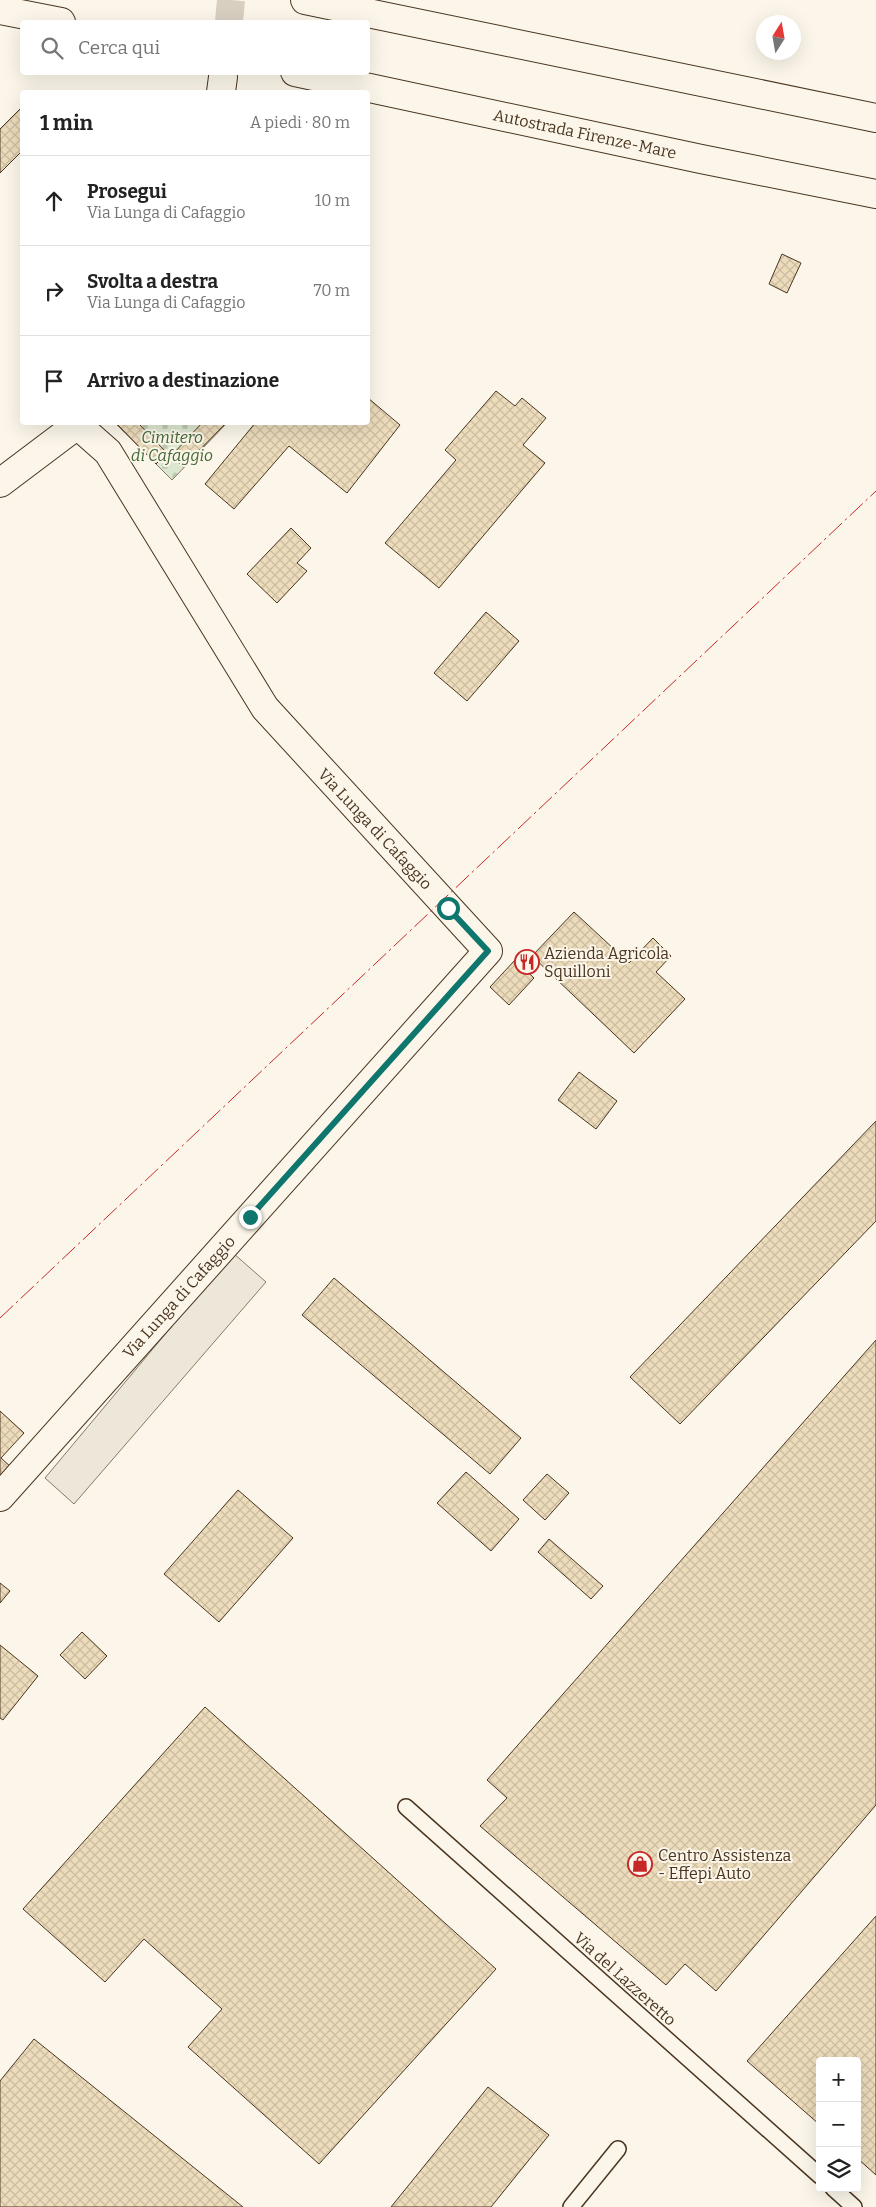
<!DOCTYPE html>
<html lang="it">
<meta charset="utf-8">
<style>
:root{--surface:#fff;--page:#f6f6f6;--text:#222;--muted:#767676;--line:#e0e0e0}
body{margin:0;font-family:Bitter,serif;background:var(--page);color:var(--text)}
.controls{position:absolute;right:15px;bottom:15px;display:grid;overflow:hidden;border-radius:5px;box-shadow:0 5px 20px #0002}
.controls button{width:45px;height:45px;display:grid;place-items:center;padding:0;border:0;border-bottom:1px solid var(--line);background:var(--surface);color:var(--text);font:25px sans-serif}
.compass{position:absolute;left:756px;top:15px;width:45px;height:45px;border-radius:50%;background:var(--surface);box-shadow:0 5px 20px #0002;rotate:11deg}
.stop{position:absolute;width:15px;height:15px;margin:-11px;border:4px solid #0f766e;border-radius:50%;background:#fff}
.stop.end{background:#0f766e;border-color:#fff;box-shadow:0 1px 5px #0008}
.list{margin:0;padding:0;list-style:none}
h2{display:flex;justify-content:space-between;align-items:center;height:65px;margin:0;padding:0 20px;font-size:21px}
h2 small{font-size:16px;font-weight:400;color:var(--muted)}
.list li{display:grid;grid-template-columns:32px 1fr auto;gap:15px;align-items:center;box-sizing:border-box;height:90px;padding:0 20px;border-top:1px solid var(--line)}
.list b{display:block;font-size:19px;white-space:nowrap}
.list p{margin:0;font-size:16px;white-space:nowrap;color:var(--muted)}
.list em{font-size:16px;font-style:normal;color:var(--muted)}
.icon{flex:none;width:28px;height:28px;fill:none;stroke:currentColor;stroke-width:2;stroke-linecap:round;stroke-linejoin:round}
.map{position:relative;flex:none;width:876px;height:2207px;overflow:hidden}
.search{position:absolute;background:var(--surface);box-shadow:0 5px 20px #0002;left:20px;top:20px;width:350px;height:55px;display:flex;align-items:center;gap:12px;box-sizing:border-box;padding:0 18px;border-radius:5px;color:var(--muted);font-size:19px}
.panel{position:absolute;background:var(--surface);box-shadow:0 5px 20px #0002;left:20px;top:90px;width:350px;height:335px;border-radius:5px}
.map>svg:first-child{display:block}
.cemetery{fill:url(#cemetery-stones);stroke:#887966}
.parking{fill:#ede7d9;stroke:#887966}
.building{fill:url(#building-cross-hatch);stroke:#4a3520}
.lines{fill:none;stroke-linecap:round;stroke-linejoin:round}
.street-tunnel{stroke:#d8cfc1;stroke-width:28;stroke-dasharray:28 14;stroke-linecap:butt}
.lane-casing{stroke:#4a3520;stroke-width:18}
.street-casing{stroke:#4a3520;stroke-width:30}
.highway-casing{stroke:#4a3520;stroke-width:30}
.lane{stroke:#fbf6e9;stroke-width:15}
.street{stroke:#fbf6e9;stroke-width:28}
.highway{stroke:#fbf6e9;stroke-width:28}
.power{stroke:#c62828;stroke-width:1;stroke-dasharray:18 4 2.5 4;stroke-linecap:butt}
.route{stroke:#0f766e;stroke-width:6}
.labels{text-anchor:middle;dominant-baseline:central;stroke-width:4;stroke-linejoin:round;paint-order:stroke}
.street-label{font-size:16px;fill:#4a3520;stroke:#fbf6e9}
.park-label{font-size:16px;font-style:italic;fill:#436837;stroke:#fbf6e9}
.poi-label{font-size:16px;fill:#4a3520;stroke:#fbf6e9;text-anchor:start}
</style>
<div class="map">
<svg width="876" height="2207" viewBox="0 0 876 2207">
<defs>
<pattern id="cemetery-stones" width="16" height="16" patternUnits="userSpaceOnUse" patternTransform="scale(1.25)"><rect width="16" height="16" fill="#dce7d0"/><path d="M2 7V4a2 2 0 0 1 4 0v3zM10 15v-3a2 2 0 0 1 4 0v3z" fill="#bec7b2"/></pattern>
<pattern id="building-cross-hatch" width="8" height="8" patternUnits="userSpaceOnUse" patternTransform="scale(1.25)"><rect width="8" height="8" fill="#ecdcbc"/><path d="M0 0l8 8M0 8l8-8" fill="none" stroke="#ccbda1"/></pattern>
</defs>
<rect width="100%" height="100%" fill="#fbf6e9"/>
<polygon class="cemetery" points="115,423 227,423 172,480"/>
<polygon class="parking" points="233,1253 266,1282 74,1504 45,1478"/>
<g class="building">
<polygon points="22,107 22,151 0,173 0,129"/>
<polygon points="782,254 801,263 787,293 769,284"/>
<polygon points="496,391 515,406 522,398 546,418 523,445 545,463 439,588 385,543 456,460 445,450"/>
<polygon points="368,398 400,425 347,493 289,446 234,509 205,484 256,422 368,422"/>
<polygon points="115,422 137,422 167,453 156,464"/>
<polygon points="203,422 227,422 183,467 172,455"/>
<polygon points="291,528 311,548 297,563 307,571 277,603 247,574"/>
<polygon points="486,612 519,641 467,701 434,673"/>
<polygon points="574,912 629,963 653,938 671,956 656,972 685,999 634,1053 532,956"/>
<polygon points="515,960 534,978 509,1005 490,987"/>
<polygon points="579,1072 617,1101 596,1129 558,1100"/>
<polygon points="876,1121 876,1221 680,1424 630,1377"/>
<polygon points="334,1278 521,1438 490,1474 302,1315"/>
<polygon points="876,1340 876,1805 716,1991 685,1964 666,1985 480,1826 507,1798 487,1780"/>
<polygon points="0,1411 24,1433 1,1458 12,1468 0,1481"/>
<polygon points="466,1472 519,1519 491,1551 437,1503"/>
<polygon points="547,1474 569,1493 545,1520 523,1500"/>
<polygon points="238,1490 293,1538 219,1622 164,1574"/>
<polygon points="549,1539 603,1586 591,1599 538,1552"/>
<polygon points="0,1583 10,1591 0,1603"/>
<polygon points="82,1632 107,1656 85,1679 60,1655"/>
<polygon points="0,1645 38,1676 3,1720 0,1718"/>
<polygon points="205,1707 496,1969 319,2164 188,2047 222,2009 144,1939 105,1982 23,1909"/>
<polygon points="876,1916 876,2175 857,2158 857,2061 820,2061 820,2125 747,2061"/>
<polygon points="34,2039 243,2207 0,2207 0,2081"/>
<polygon points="488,2087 549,2135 491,2207 391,2207"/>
</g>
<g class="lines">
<polyline class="street-tunnel" points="229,22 231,0"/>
<defs>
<g id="lane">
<polyline points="406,1807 820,2176"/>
<polyline points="833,2188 854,2207"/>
<polyline points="571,2207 618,2149"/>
</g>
<g id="street">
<polyline points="221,92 223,77"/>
<polyline points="0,483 77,425"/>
<polyline points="0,1497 488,951 265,708 108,452 74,422"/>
</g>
<g id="highway">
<polyline points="305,0 876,118"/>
<polyline points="0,10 61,22"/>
<polyline points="295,72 701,159 876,194"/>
</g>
</defs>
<use href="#lane" class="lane-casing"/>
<use href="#street" class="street-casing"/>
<use href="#highway" class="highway-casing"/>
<use href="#lane" class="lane"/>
<use href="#street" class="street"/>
<use href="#highway" class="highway"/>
<polyline class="power" points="0,1318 876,491"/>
</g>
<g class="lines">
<polyline class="route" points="250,1217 488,951 448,908"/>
</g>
<defs>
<symbol id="restaurant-ring" viewBox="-11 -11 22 22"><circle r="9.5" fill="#fbf6e9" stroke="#c62828" stroke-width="1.5"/><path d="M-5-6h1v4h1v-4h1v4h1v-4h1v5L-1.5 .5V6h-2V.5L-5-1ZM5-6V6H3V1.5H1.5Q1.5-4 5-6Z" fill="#c62828"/></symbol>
<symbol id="shop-ring" viewBox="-11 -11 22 22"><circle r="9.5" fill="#fbf6e9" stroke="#c62828" stroke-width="1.5"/><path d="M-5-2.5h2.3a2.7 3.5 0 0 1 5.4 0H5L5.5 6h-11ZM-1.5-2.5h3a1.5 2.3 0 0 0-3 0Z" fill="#c62828"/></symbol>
</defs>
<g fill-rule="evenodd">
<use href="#restaurant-ring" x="513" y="948" width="28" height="28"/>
<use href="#shop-ring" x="626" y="1850" width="28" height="28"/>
</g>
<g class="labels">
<g class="street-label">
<text transform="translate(585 134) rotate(12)">Autostrada Firenze-Mare</text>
<text transform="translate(375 829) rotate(47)">Via Lunga di Cafaggio</text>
<text transform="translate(179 1297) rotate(-48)">Via Lunga di Cafaggio</text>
<text transform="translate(625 1979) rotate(42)">Via del Lazzeretto</text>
</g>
<g class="park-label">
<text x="172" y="437">Cimitero<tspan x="172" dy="18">di Cafaggio</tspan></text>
</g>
<g class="poi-label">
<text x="544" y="953">Azienda Agricola<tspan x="544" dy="18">Squilloni</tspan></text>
<text x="658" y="1855">Centro Assistenza<tspan x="658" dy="18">- Effepi Auto</tspan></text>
</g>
</g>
</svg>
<div class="controls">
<button>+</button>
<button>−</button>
<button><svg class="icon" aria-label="layers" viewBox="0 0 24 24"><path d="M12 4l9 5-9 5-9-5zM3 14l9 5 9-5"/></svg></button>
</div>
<svg class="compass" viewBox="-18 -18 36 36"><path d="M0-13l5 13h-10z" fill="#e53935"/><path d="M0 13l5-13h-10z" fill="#767676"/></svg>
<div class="stop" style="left:448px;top:908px"></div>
<div class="stop end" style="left:250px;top:1217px"></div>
<div class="search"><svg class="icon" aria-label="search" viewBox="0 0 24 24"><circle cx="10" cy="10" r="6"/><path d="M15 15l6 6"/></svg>Cerca qui</div>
<section class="panel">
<h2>1 min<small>A piedi · 80 m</small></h2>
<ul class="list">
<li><svg class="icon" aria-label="ahead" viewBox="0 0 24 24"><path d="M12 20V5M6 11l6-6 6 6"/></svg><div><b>Prosegui</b><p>Via Lunga di Cafaggio</p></div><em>10 m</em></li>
<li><svg class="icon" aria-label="right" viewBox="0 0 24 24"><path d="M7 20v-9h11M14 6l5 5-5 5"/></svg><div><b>Svolta a destra</b><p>Via Lunga di Cafaggio</p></div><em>70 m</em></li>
<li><svg class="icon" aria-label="arrive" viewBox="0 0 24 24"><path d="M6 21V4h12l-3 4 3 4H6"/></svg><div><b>Arrivo a destinazione</b></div></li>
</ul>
</section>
</div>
